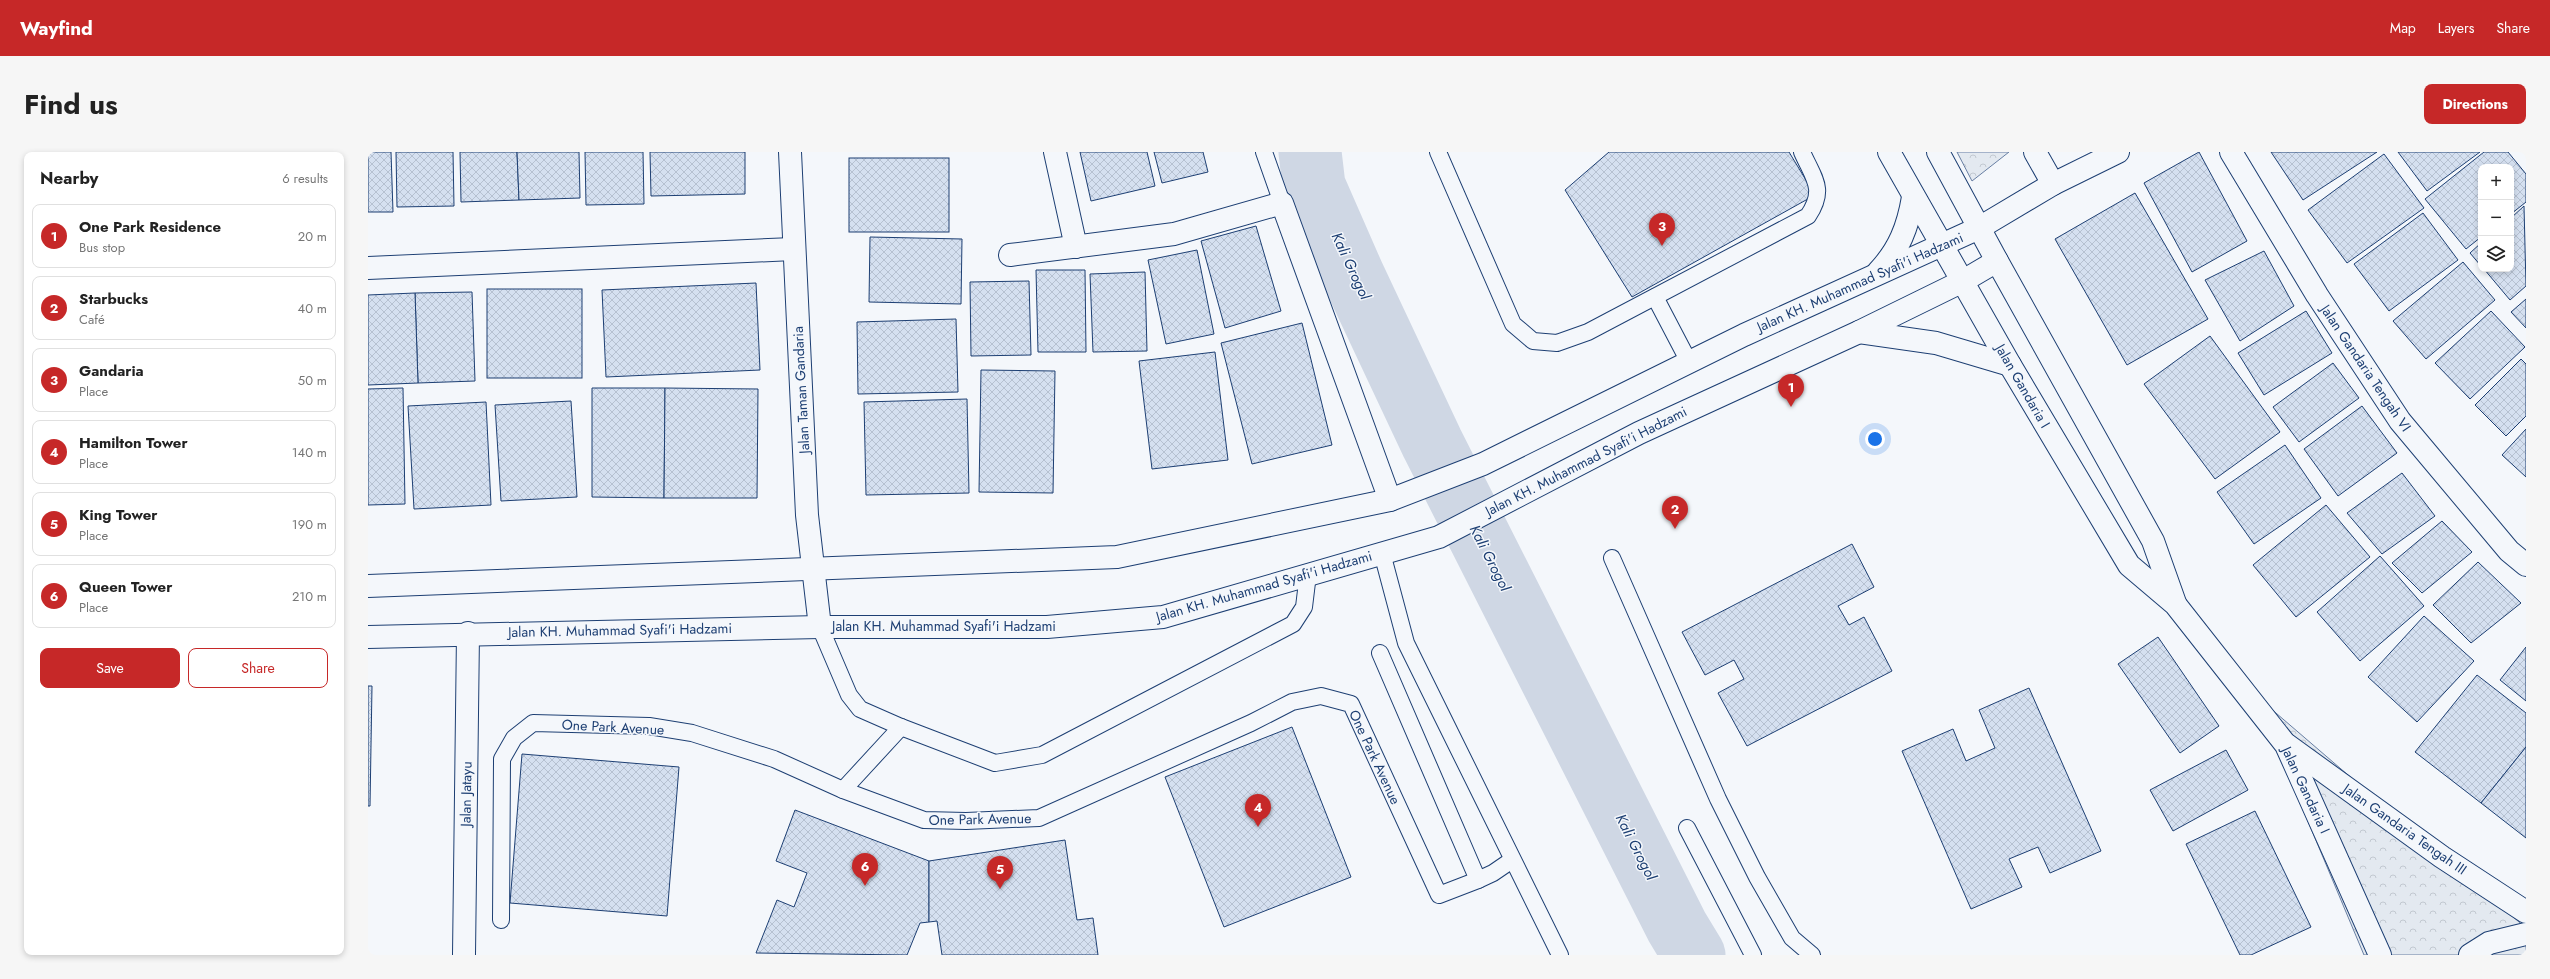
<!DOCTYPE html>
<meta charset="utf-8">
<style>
:root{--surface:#fff;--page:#f6f6f6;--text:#222;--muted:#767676;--line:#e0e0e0;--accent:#c62828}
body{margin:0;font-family:Jost,sans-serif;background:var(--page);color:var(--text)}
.controls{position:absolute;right:12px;top:12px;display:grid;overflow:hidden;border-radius:8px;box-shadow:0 2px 6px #0003}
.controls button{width:36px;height:36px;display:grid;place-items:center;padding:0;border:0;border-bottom:1px solid var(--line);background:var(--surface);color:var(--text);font:20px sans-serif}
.you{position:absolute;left:1507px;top:287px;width:14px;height:14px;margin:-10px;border:3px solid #fff;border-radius:50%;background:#1a73e8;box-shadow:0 0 0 6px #1a73e833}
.badge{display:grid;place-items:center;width:26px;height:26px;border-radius:50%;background:var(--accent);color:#fff;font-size:13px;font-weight:700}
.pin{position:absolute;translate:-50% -33px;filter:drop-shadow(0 1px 2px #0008)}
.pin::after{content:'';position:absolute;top:21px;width:14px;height:12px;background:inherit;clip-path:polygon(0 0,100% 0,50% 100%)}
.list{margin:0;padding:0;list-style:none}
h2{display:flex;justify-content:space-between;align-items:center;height:52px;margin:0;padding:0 16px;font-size:17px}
h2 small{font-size:13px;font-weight:400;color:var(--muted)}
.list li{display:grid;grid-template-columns:26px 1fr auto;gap:12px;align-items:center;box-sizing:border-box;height:64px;margin:0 8px 8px;padding:0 8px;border:1px solid var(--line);border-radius:8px}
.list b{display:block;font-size:15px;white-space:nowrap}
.list p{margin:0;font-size:13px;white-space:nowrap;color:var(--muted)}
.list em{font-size:13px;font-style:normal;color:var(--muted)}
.actions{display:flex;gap:8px;padding:12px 16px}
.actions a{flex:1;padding:9px 0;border:1px solid var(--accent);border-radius:8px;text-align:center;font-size:14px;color:var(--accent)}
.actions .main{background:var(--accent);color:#fff}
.icon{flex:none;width:22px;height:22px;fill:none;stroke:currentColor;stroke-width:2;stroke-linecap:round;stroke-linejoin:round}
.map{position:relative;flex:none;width:2158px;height:803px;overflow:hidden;border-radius:8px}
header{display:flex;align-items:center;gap:24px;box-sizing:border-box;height:56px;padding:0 20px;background:var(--accent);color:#fff}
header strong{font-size:19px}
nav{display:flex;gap:22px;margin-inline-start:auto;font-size:14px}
.intro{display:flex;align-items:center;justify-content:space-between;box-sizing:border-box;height:96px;padding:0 24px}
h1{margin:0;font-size:28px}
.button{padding:10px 18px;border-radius:8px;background:var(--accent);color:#fff;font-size:14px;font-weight:700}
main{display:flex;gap:24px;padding:0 24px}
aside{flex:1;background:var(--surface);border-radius:8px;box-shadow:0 2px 6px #0003}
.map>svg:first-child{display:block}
.forest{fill:url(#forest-crowns);stroke:#687fa3}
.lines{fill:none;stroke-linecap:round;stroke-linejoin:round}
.river{stroke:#cfd7e4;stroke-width:63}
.building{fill:url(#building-cross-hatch);stroke:#1d3f73}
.lane-casing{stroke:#1d3f73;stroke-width:18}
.street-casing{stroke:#1d3f73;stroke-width:24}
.secondary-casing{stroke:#1d3f73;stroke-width:24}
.lane{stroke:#f4f7fb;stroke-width:16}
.street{stroke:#f4f7fb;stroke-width:22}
.secondary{stroke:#f4f7fb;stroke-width:22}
.labels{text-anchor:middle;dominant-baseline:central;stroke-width:3;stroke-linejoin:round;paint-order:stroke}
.street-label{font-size:14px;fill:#1d3f73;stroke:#f4f7fb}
.water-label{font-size:15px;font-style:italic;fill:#1d3f73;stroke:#f4f7fb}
</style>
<header>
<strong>Wayfind</strong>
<nav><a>Map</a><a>Layers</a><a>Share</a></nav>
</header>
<div class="intro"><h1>Find us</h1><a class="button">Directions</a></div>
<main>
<aside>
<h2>Nearby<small>6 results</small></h2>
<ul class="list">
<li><span class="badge">1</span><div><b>One Park Residence</b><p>Bus stop</p></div><em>20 m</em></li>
<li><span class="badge">2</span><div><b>Starbucks</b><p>Café</p></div><em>40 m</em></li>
<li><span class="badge">3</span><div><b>Gandaria</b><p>Place</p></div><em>50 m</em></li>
<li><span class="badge">4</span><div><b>Hamilton Tower</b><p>Place</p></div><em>140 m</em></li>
<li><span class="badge">5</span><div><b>King Tower</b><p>Place</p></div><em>190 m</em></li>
<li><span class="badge">6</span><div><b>Queen Tower</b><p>Place</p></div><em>210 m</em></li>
</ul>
<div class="actions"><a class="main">Save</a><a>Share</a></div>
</aside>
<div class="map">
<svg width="2158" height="803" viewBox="0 0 2158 803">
<defs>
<pattern id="forest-crowns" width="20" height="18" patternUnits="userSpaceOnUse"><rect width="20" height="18" fill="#e3e9f0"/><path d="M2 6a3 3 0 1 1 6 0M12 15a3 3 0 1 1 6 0" fill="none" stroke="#c2c9d1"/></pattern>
<pattern id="building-cross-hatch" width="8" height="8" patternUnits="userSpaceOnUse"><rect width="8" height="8" fill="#d5e0f0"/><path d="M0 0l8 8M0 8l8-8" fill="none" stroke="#b6c1d1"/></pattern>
</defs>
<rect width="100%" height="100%" fill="#f4f7fb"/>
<g class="forest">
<polygon points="1589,0 1641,0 1604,29"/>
<polygon points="1887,543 2158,776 2158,803 1996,803"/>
</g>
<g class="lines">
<polyline class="river" points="942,0 946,34 985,123 1064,291 1309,775 1326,803"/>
</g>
<g class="building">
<polygon points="0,0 23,0 25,60 0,60"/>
<polygon points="28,0 85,0 86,54 29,55"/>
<polygon points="92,0 149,0 151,48 93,50"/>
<polygon points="149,0 211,0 212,46 151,48"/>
<polygon points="217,0 275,0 276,52 218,53"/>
<polygon points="282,0 377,0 377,42 283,44"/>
<polygon points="712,0 779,0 787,34 723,49"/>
<polygon points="786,0 835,0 840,20 794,31"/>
<polygon points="1241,0 1421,0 1447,43 1264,145 1197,38"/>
<polygon points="1831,0 1879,89 1824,120 1776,31"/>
<polygon points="1903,0 2009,0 1935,48"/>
<polygon points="2030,0 2112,0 2059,39"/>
<polygon points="2116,0 2140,0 2158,22 2158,50 2143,62 2143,15 2113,15 2113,85 2098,97 2057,47"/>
<polygon points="2016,2 2056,56 1979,111 1940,58"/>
<rect x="481" y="6" width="100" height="74"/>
<polygon points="1767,41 1840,167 1759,213 1687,87"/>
<polygon points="2156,54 2158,134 2142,148 2116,117 2143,117 2143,66"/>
<polygon points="2055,61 2090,108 2021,159 1986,112"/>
<polygon points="888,74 913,159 857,176 833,89"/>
<polygon points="502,85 594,87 593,152 501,150"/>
<polygon points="2113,91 2113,114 2102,101"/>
<polygon points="829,98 846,182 798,192 780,108"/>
<polygon points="1896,99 1926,154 1872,189 1837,128"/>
<polygon points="2095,110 2127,148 2058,207 2025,169"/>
<polygon points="668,118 717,118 718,200 670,200"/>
<polygon points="777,120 779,199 725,200 722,122"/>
<polygon points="661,129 663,203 603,204 602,130"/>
<polygon points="388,131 392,218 238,225 234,138"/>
<rect x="119" y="137" width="95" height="89"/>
<polygon points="104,140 107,229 50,231 47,141"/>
<polygon points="47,141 50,231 0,233 0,143"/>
<polygon points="2158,147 2158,176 2143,160"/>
<polygon points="1938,159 1964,201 1896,243 1870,201"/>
<polygon points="2123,159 2157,195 2102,247 2067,211"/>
<polygon points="588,167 590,240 490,242 489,170"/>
<polygon points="934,171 964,293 884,312 853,191"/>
<polygon points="1842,184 1912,280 1847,327 1776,232"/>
<polygon points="847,200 860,308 784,317 771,209"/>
<polygon points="2153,207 2158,212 2158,264 2138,284 2107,253"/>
<polygon points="1965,211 1991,246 1931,290 1905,255"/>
<polygon points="613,218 687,219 685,341 611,340"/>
<polygon points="35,236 37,352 0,353 0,237"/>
<polygon points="224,236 297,236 296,346 224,345"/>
<polygon points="297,236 390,237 389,346 296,346"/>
<polygon points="599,247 601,341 498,343 496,250"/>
<polygon points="203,249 209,345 133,349 127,253"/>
<polygon points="118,250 123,353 46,357 40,254"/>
<polygon points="1994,254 2029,301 1970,344 1936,297"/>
<polygon points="2158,277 2158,325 2134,303"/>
<polygon points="1917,293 1953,346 1886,392 1849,340"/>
<polygon points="2034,321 2067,364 2014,402 1979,361"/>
<polygon points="1958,353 2002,405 1928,465 1885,413"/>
<polygon points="2074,369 2104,400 2054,441 2024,411"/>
<polygon points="1484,392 1506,435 1470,454 1481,473 1496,465 1524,519 1379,594 1350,541 1376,527 1366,508 1337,523 1314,480"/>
<polygon points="2012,404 2056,454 1992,509 1949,460"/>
<polygon points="2110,410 2153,451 2103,491 2065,453"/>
<polygon points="2056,464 2106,509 2049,570 2000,525"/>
<polygon points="1790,485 1851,574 1812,601 1750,512"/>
<polygon points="2158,495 2158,549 2132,528"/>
<polygon points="2109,523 2158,561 2158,595 2113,651 2047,600"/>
<polygon points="0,534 4,534 2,654 0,654"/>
<polygon points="1661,536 1733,699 1682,721 1670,695 1641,707 1654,735 1603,757 1534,599 1585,577 1598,609 1627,596 1611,558"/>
<polygon points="924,575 983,725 856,775 797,625"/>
<polygon points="2158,595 2158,686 2113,651"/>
<polygon points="1858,598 1880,638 1805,679 1782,638"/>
<polygon points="154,602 311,615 299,764 142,751"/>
<polygon points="427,658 561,709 561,770 552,771 539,803 388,801 409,748 426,755 439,721 408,709"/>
<polygon points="1887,659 1943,775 1883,803 1872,803 1818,692"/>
<polygon points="697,688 709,768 725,766 730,803 574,803 569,769 561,770 561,709"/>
</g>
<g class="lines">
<defs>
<g id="lane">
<polyline points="896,0 914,51"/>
<path d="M1070,0l75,172 20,17 24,2 31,-11 220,-116c18,-27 6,-37 -6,-64"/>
<polyline points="1287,145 1321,210"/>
<polyline points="1014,401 1038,491 1192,803"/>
<polyline points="1244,406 1350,647 1389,725 1424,786 1444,803"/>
<polyline points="452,475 481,543 492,557 533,575 627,611 674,603 925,472 936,455 940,422"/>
<polyline points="1012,501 1110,728 1125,721 1144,708"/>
<polyline points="475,638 533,575"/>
<polyline points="1319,676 1385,803"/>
<polyline points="133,768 134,607 146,586 165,571 281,574 324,581 406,607 475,638 556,668 598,669 671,666 883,571 924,550 953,544 983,552 1071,743 1110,728"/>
</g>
<g id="street">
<polyline points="422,0 439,363 452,475"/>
<polyline points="687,0 708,95"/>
<polyline points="1667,0 1685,32"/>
<polyline points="1863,0 1949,143 2032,269 2141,399 2158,413"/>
<polyline points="642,103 806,82 914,51 1022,348"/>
<polyline points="0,116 425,97"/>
<polyline points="96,803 100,481"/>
</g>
<g id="secondary">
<polyline points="1521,0 1642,213 1761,413 1807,452 1918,593 2012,803"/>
<polyline points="1570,0 1629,109 1785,389 1807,451"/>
<path d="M1510,120c21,-22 30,-45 35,-75"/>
<polyline points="1491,180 1568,191 1642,213"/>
<polyline points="0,434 749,405 1022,348 1115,312 1376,183 1611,76 1685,32 1750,0"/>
<polyline points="0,485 452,475 679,475 795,465 1071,385 1271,281 1491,180 1595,129 1629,109"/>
<polyline points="1919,593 2074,705 2158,760"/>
<polyline points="2102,803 2121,791 2158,782"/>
</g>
</defs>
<use href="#lane" class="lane-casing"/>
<use href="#street" class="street-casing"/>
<use href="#secondary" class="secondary-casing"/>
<use href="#lane" class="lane"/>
<use href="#street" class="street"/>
<use href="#secondary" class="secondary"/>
</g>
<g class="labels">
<g class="street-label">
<text transform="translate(1492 130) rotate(-24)">Jalan KH. Muhammad Syafi'i Hadzami</text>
<text transform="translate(1998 216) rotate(56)">Jalan Gandaria Tengah VI</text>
<text transform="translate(1655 234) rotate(60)">Jalan Gandaria I</text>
<text transform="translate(433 238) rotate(-93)">Jalan Taman Gandaria</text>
<text transform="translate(1218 309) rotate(-27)">Jalan KH. Muhammad Syafi'i Hadzami</text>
<text transform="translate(896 434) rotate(-16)">Jalan KH. Muhammad Syafi'i Hadzami</text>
<text x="576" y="474">Jalan KH. Muhammad Syafi'i Hadzami</text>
<text transform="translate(252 478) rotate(-1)">Jalan KH. Muhammad Syafi'i Hadzami</text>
<text transform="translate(245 575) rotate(3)">One Park Avenue</text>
<text transform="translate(1007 605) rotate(65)">One Park Avenue</text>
<text transform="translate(1938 638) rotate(65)">Jalan Gandaria I</text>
<text transform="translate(98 642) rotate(-89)">Jalan Jatayu</text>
<text transform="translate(612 667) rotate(-1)">One Park Avenue</text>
<text transform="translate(2037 677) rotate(35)">Jalan Gandaria Tengah III</text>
</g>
<g class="water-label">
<text transform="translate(983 114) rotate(65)">Kali Grogol</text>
<text transform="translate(1122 406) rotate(63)">Kali Grogol</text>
<text transform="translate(1268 695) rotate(63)">Kali Grogol</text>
</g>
</g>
</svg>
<div class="controls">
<button>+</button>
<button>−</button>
<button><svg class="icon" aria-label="layers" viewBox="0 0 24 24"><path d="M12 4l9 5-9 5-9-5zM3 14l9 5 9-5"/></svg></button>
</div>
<div class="you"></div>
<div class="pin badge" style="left:1423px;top:255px">1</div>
<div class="pin badge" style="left:1307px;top:377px">2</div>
<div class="pin badge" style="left:1294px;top:94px">3</div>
<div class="pin badge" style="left:890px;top:675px">4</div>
<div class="pin badge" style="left:632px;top:737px">5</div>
<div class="pin badge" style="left:497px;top:734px">6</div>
</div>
</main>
